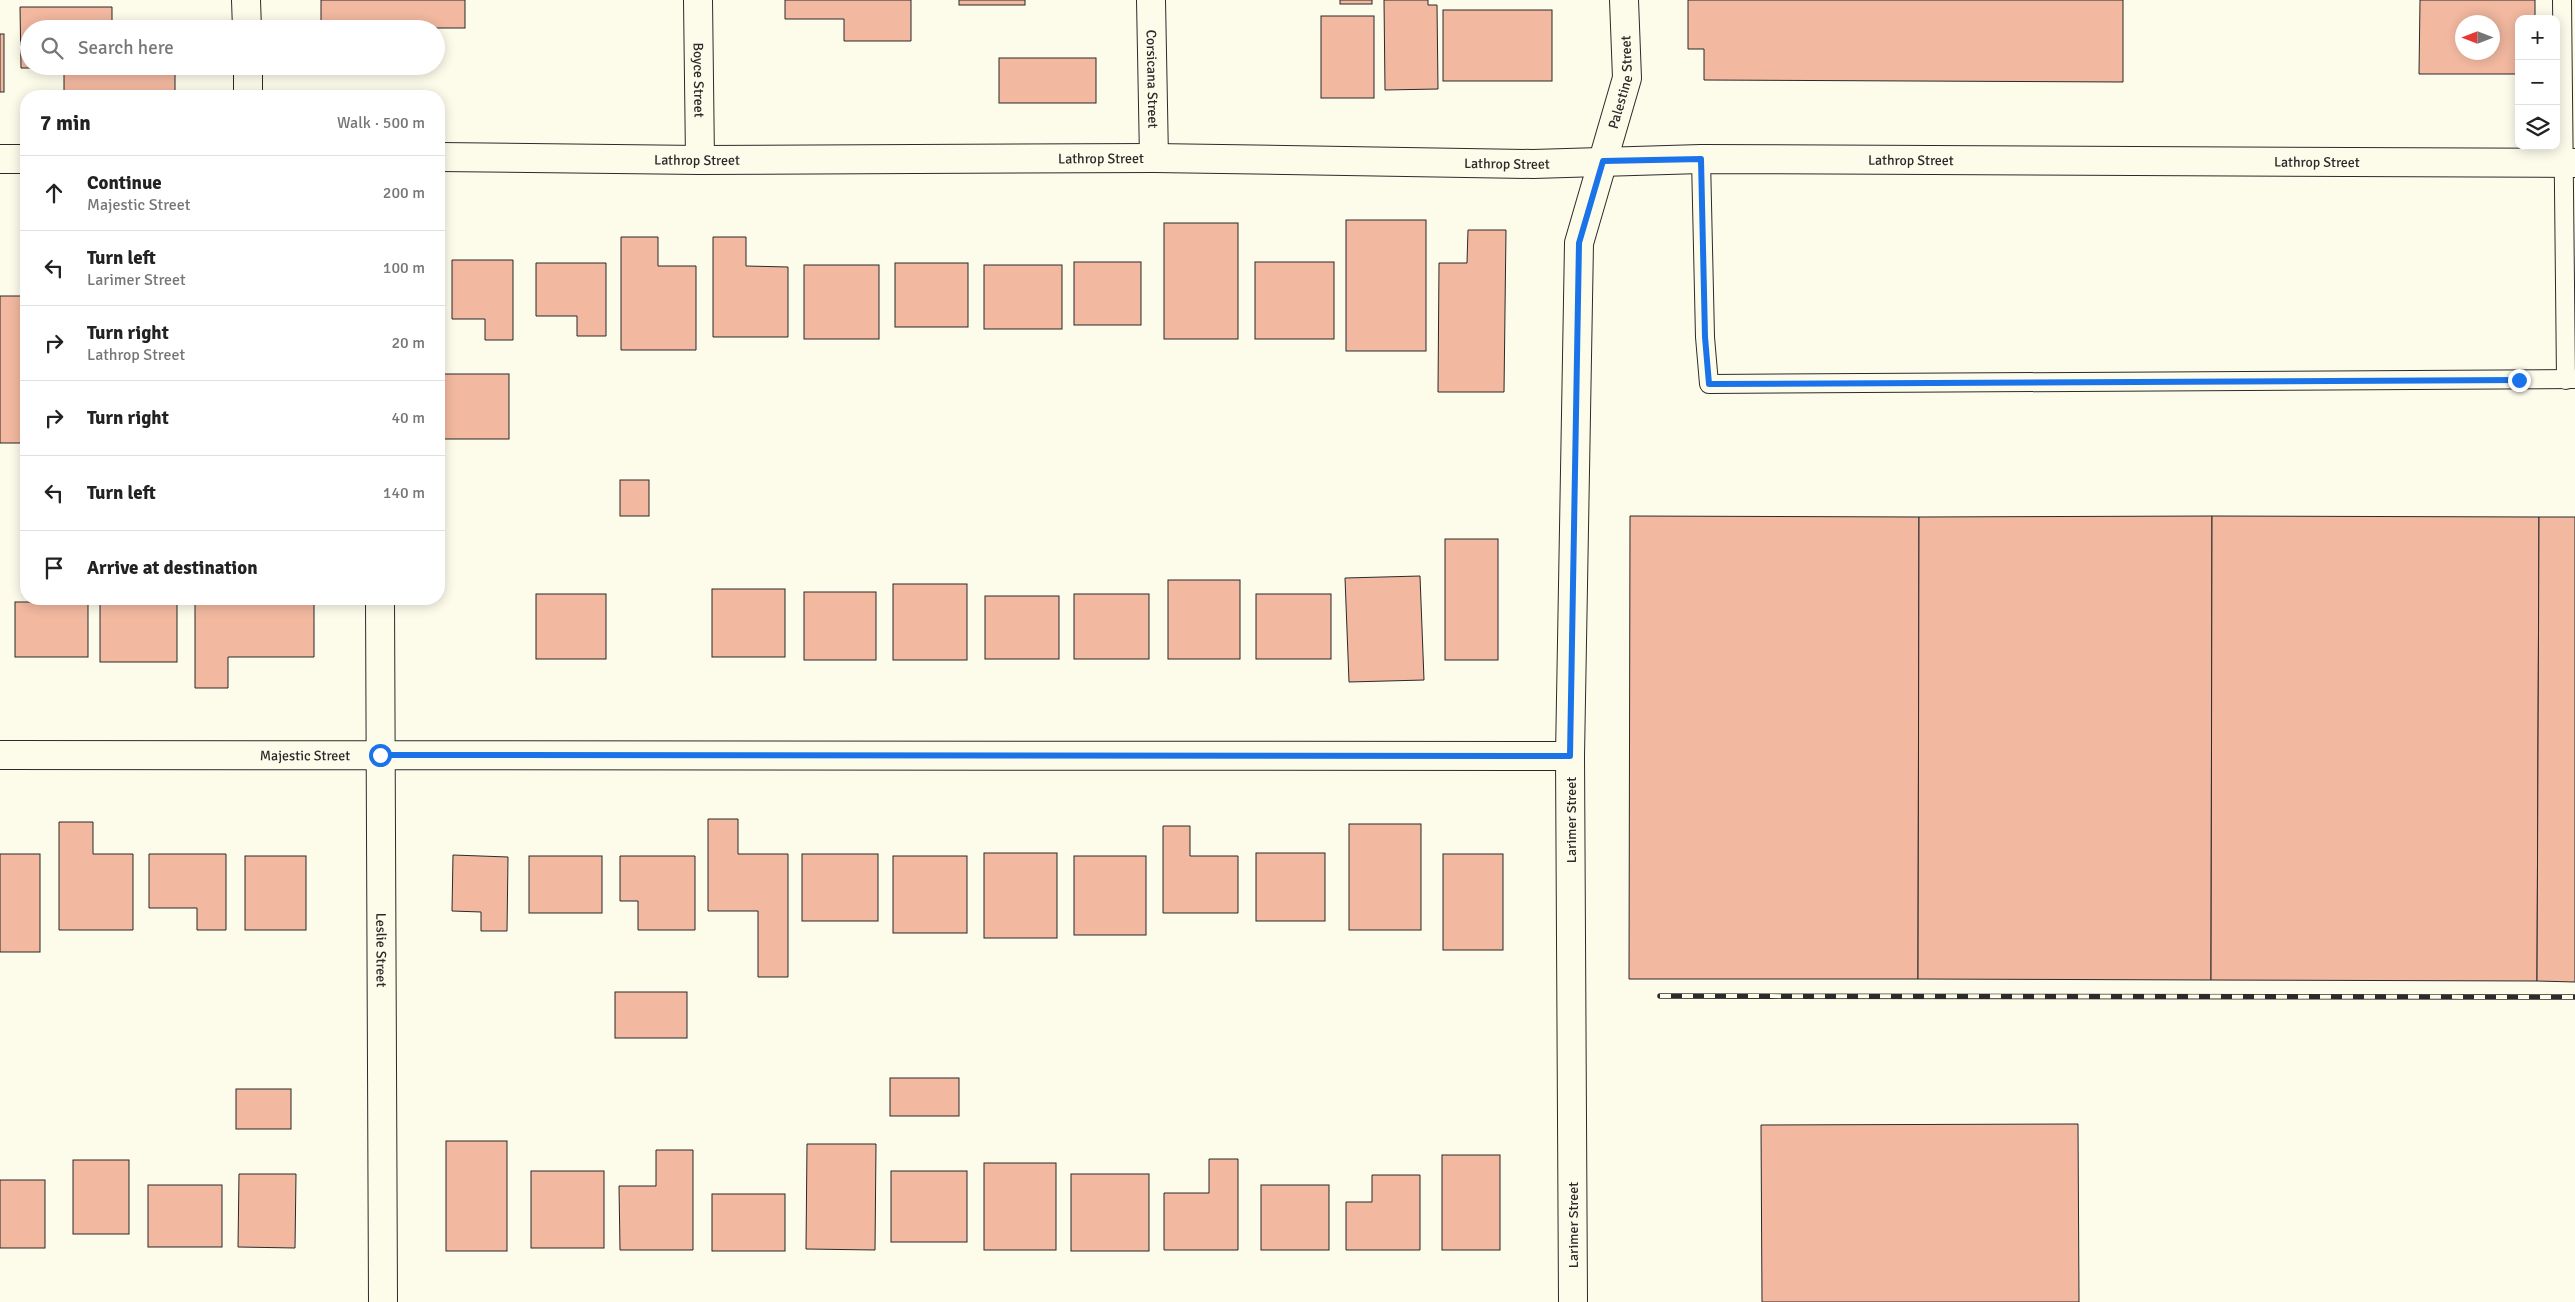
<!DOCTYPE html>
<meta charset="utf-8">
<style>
:root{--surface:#fff;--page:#f2f2f2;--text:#222;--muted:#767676;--line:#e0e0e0}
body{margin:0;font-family:Signika,sans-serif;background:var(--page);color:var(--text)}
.controls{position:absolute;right:15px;top:15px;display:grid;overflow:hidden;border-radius:10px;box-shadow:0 2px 12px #0003}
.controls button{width:45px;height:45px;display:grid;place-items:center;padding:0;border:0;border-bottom:1px solid var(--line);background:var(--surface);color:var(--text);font:25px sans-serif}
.compass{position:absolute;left:2455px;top:15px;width:45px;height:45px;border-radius:50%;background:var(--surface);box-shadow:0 2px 12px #0003;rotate:270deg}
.stop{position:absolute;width:15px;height:15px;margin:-11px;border:4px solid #1a73e8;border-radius:50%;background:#fff}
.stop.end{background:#1a73e8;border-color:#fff;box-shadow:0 1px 5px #0008}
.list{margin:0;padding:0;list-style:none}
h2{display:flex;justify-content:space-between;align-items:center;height:65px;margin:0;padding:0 20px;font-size:21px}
h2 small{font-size:16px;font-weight:400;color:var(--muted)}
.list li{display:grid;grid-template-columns:32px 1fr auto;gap:15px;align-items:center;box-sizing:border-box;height:75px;padding:0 20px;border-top:1px solid var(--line)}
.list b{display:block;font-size:19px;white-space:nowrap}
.list p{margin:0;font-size:16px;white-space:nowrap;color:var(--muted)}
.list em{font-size:16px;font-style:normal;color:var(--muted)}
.icon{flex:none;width:28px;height:28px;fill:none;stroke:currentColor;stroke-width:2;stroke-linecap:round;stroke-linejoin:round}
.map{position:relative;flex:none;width:2575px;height:1302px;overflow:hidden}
.search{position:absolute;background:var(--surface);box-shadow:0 2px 12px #0003;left:20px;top:20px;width:425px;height:55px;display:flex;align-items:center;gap:12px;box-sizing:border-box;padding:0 18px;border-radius:28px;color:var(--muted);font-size:19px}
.panel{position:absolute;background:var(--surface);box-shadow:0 2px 12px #0003;left:20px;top:90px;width:425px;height:515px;border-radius:20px}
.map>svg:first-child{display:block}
.building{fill:#f2b8a0;stroke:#2b2b2b;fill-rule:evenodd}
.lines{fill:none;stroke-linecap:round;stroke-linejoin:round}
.lane-casing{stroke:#2b2b2b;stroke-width:20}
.street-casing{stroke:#2b2b2b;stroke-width:30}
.secondary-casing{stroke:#2b2b2b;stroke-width:30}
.lane{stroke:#fdfbea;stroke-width:18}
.street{stroke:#fdfbea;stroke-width:28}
.secondary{stroke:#fdfbea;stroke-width:28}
.rail-casing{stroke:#2b2b2b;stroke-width:5.5}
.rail{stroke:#fdfbea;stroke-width:4;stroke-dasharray:11;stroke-linecap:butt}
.route{stroke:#1a73e8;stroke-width:6}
.labels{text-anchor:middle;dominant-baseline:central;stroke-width:4;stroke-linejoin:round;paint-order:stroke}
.street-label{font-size:14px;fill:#2b2b2b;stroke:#fdfbea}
</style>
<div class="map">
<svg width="2575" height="1302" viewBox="0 0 2575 1302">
<rect width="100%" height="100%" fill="#fdfbea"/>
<g class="building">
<rect x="321" y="0" width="144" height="28"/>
<polygon points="785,0 911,0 911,41 844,41 844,19 785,19"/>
<rect x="959" y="0" width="66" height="5"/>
<rect x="1340" y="0" width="32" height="4"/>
<polygon points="1384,0 1428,0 1428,5 1437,5 1438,89 1385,90"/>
<polygon points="1688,0 2123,0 2123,82 1704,80 1704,49 1688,49"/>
<path d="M2420,0h115v19h-16v55h-100zM2462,22h30v30h-30z"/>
<polygon points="20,7 112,7 112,29 29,29 29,66 175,66 175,92 64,93 64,68 21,68"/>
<rect x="1443" y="10" width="109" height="71"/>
<rect x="1321" y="16" width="53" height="82"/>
<rect x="0" y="34" width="4" height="58"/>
<rect x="999" y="58" width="97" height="45"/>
<rect x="1346" y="220" width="80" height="131"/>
<rect x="1164" y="223" width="74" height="116"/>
<polygon points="1468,230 1506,230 1504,392 1438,392 1439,263 1467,263"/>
<polygon points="621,237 658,237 658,266 696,266 696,350 621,350"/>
<polygon points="713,237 746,237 746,266 788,267 788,337 713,337"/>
<polygon points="452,260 513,260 513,340 485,340 485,319 452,319"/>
<rect x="1074" y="262" width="67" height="63"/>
<rect x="1255" y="262" width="79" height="77"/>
<polygon points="536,263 606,263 606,336 577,336 577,316 536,316"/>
<rect x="895" y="263" width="73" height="64"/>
<rect x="804" y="265" width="75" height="74"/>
<rect x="984" y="265" width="78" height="64"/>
<rect x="0" y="296" width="26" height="147"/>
<rect x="440" y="374" width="69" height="65"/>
<rect x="620" y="480" width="29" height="36"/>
<polygon points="1630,516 1919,517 1918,979 1629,979"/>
<polygon points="2212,516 2211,980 1918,979 1919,517"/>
<polygon points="2212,516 2539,517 2537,981 2211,980"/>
<polygon points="2539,517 2575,517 2575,982 2537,981"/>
<rect x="1445" y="539" width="53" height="121"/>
<polygon points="1420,576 1424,680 1349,682 1345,578"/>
<rect x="1168" y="580" width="72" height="79"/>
<rect x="893" y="584" width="74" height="76"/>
<rect x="712" y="589" width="73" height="68"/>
<rect x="804" y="592" width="72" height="68"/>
<rect x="536" y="594" width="70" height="65"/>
<rect x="1074" y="594" width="75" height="65"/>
<rect x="1256" y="594" width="75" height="65"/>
<rect x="985" y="596" width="74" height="63"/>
<rect x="100" y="599" width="77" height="63"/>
<polygon points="195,599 314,599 314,657 228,657 228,688 195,688"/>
<rect x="15" y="602" width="73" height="55"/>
<polygon points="708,819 738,819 738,854 788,854 788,977 758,977 758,911 708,911"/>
<polygon points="59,822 93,822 93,854 133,854 133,930 59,930"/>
<rect x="1349" y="824" width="72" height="106"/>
<polygon points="1163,826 1190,826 1190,856 1238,856 1238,913 1163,913"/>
<rect x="984" y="853" width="73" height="85"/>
<rect x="1256" y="853" width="69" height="68"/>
<rect x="0" y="854" width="40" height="98"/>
<polygon points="149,854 226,854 226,930 197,930 197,908 149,908"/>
<rect x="802" y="854" width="76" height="67"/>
<rect x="1443" y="854" width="60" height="96"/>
<polygon points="453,855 508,857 507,931 481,931 481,912 452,911"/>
<rect x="245" y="856" width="61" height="74"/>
<rect x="529" y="856" width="73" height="57"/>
<polygon points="620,856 695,856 695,930 638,930 638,901 620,901"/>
<rect x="893" y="856" width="74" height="77"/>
<rect x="1074" y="856" width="72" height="79"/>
<rect x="615" y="992" width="72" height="46"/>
<rect x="890" y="1078" width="69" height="38"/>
<rect x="236" y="1089" width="55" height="40"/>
<polygon points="2078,1124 2079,1302 1762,1302 1761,1125"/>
<rect x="446" y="1141" width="61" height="110"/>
<polygon points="807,1144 876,1144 875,1250 806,1249"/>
<polygon points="656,1150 693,1150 693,1250 620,1250 619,1186 656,1186"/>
<rect x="1442" y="1155" width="58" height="95"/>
<polygon points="1209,1159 1238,1159 1238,1250 1164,1250 1164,1193 1209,1193"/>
<rect x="73" y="1160" width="56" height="74"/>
<rect x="984" y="1163" width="72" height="87"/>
<rect x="531" y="1171" width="73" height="77"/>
<rect x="891" y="1171" width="76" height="71"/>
<polygon points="239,1174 296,1174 295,1248 238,1247"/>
<rect x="1071" y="1174" width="78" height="77"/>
<polygon points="1372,1175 1420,1175 1420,1250 1346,1250 1346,1202 1372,1202"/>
<rect x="0" y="1180" width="45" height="68"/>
<rect x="148" y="1185" width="74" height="62"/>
<rect x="1261" y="1185" width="68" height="65"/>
<rect x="712" y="1194" width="73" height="57"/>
</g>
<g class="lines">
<defs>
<g id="lane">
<polyline points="2562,0 2566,380"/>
<polyline points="1701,159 1705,337 1709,384 2575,379"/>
</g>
<g id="street">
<polyline points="246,0 247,29"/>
<path id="s1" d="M698,0l2,160"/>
<path id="s2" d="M1151,0l3,158"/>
<polyline points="248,66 248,96"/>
<path id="s3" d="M380,599l3,703"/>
<path id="s4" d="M0,755l1570,1"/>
<path id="s5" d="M1573,1302l-3,-546 9,-513 48,-165 -3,-78"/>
</g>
<g id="secondary">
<path id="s6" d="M439,157l261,3 454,-2 379,6 168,-5 874,4"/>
<polyline points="0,159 26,159"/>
</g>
</defs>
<use href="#lane" class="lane-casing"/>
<use href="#street" class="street-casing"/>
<use href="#secondary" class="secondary-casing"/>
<use href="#lane" class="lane"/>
<use href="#street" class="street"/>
<use href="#secondary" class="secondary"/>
<defs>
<polyline id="rail" points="1660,996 2575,997"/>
</defs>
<use href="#rail" class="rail-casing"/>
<use href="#rail" class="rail"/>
</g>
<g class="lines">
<polyline class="route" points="380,755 1570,756 1579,243 1603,161 1701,159 1705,337 1709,384 2519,380"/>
</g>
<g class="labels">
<g class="street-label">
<text stroke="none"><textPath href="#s2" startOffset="79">Corsicana Street</textPath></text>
<text stroke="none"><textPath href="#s1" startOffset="80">Boyce Street</textPath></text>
<text stroke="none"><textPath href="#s5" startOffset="1226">Palestine Street</textPath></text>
<text stroke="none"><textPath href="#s6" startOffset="662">Lathrop Street</textPath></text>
<text stroke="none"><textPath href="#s6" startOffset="258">Lathrop Street</textPath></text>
<text stroke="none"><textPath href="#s6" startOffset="1472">Lathrop Street</textPath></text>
<text stroke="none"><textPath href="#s6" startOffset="1878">Lathrop Street</textPath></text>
<text stroke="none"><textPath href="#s6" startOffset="1068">Lathrop Street</textPath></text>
<text stroke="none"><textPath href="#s4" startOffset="305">Majestic Street</textPath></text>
<text transform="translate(1571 820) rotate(-90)">Larimer Street</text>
<text stroke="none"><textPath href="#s3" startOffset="351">Leslie Street</textPath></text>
<text transform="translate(1573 1225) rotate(-90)">Larimer Street</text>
</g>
</g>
</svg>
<div class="controls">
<button>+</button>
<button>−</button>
<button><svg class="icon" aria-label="layers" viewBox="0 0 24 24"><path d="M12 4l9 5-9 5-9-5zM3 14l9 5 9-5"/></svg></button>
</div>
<svg class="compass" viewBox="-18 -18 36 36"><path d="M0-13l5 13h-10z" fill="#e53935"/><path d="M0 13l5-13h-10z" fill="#767676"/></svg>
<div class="stop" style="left:380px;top:755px"></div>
<div class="stop end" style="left:2519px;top:380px"></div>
<div class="search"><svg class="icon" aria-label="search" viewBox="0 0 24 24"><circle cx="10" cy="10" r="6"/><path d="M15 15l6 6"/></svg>Search here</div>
<section class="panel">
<h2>7 min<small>Walk · 500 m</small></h2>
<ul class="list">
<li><svg class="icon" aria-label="ahead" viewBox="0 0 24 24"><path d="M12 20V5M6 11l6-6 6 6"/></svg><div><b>Continue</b><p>Majestic Street</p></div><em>200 m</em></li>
<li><svg class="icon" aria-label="left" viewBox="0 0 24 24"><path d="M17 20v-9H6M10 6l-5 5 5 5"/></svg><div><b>Turn left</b><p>Larimer Street</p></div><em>100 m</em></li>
<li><svg class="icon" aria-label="right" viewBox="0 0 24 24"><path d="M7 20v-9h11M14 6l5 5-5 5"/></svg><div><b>Turn right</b><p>Lathrop Street</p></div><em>20 m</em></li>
<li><svg class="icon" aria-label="right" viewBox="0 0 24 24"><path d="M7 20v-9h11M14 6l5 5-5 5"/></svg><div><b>Turn right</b></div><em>40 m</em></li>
<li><svg class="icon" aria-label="left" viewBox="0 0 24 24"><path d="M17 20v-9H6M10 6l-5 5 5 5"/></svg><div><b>Turn left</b></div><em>140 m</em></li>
<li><svg class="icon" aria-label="arrive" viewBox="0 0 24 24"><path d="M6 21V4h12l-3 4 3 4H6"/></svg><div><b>Arrive at destination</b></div></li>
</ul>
</section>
</div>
